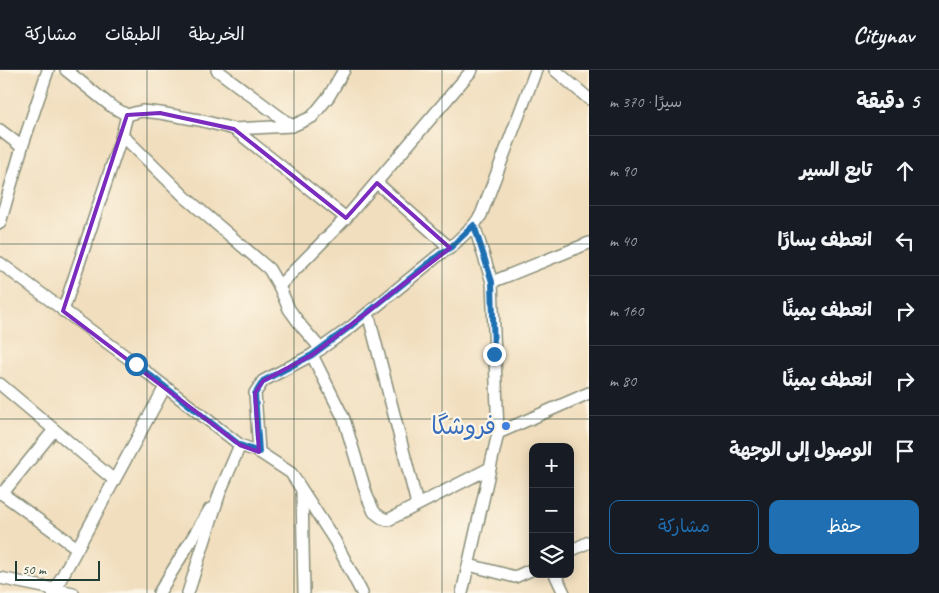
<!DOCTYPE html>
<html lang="ar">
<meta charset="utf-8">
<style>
:root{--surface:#171b24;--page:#242831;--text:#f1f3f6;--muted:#9ea1a6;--line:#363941;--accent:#1f6fb2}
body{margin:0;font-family:Caveat,"Playpen Sans Arabic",sans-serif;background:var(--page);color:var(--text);direction:rtl}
.controls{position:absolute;right:15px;bottom:15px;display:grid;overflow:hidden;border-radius:10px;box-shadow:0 2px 12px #0003}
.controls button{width:45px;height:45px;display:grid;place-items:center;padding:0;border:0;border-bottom:1px solid var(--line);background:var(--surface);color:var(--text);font:25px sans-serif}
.scale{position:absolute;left:15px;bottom:12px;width:85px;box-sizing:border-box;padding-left:5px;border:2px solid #1f3d34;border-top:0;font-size:14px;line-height:18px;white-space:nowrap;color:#1f3d34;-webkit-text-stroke:4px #fcf5e5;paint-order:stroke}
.stop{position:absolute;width:15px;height:15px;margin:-11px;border:4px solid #1f6fb2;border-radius:50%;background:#fff}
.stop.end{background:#1f6fb2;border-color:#fff;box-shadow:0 1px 5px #0008}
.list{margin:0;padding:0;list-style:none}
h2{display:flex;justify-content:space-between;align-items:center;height:65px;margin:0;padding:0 20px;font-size:21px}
h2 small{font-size:16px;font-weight:400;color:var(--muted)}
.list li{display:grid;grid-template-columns:32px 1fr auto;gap:15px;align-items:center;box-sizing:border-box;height:70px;padding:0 20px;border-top:1px solid var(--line)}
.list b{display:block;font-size:19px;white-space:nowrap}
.list em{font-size:16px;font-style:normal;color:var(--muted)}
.actions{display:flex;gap:10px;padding:15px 20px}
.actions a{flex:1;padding:11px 0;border:1px solid var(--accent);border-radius:10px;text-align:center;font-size:18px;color:var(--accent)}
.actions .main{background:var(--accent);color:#fff}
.icon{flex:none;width:28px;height:28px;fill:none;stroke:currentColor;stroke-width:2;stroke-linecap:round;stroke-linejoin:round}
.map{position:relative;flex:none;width:589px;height:523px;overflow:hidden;direction:ltr}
header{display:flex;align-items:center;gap:30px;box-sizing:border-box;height:70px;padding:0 25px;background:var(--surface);border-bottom:1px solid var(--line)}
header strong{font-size:24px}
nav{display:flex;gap:28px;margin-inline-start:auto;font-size:18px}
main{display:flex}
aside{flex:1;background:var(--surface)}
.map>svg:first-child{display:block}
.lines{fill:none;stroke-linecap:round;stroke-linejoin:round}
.minor-casing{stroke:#888e79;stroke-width:14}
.minor{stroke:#fff;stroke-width:11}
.route{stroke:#1f6fb2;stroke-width:6}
.marked{fill:none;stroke:#7b2cbf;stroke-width:4;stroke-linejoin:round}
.grid{fill:none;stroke:#1f3d34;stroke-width:1;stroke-opacity:0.55}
.shop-dot{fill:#3f7fe0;stroke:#fcf5e5;stroke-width:2}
.labels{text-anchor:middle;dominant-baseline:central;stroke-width:4.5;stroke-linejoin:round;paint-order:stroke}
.shop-label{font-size:24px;fill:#366cbe;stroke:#fcf5e5;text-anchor:end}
</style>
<header>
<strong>Citynav</strong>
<nav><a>الخريطة</a><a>الطبقات</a><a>مشاركة</a></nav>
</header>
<main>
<aside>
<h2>5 دقيقة<small>سيرًا · 370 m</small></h2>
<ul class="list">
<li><svg class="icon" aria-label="ahead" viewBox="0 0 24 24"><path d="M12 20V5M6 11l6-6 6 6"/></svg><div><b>تابع السير</b></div><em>90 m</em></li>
<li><svg class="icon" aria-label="left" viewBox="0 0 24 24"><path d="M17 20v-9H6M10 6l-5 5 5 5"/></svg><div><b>انعطف يسارًا</b></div><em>40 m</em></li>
<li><svg class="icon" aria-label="right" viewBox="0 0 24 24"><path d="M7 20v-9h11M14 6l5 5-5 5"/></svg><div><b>انعطف يمينًا</b></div><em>160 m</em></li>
<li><svg class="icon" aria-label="right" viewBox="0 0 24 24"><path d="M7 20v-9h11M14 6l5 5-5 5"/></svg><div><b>انعطف يمينًا</b></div><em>80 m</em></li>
<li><svg class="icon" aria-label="arrive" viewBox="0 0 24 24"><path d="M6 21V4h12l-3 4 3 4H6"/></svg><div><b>الوصول إلى الوجهة</b></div></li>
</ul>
<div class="actions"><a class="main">حفظ</a><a>مشاركة</a></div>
</aside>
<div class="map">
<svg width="589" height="523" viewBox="0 0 589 523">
<rect width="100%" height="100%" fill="#fcf5e5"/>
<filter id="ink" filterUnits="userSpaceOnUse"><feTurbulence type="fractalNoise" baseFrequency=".02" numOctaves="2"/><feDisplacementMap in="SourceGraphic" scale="10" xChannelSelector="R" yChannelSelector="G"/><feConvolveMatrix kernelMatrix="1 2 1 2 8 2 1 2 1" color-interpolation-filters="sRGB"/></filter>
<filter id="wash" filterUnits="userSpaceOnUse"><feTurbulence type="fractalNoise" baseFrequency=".0096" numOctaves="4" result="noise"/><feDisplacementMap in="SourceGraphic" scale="20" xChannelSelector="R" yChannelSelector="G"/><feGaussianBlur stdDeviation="1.12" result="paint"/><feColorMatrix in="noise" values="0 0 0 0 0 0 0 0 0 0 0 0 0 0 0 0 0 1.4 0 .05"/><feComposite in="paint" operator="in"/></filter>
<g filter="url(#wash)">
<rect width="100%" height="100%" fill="#f1debe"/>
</g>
<g filter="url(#ink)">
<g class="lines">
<defs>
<g id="minor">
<polyline points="66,0 111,36 127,45 142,41 160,43 199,50 234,59 292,56 312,47 329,26 344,0"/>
<polyline points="217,0 292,56"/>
<polyline points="555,0 589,29"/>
<polyline points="234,59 346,148"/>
<polyline points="0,60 22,77"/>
<polyline points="122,65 185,127 269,199 279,216 289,239 302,257 321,279"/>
<polyline points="377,113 450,178"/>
<polyline points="0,153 22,77 48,0"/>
<polyline points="0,193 136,294 240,375 259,382"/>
<polyline points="492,212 589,173"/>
<polyline points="279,216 346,148 472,0"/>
<polyline points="63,241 122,65 127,45"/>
<polyline points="368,243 417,434"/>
<polyline points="312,285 344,349 367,426 374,442 382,448 388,450 490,398"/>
<polyline points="0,314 114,410"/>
<polyline points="498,363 589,323"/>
<polyline points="0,422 77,478"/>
<polyline points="302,422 304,523"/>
<polyline points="2,424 54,360"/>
<polyline points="570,481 589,472"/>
<polyline points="469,495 515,507 533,499"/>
<polyline points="555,504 564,523"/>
<polyline points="0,508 73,523"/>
<polyline points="53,523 165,317"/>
<polyline points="159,523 210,439"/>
<polyline points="188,523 220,422 240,375"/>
<polyline points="362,523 335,471 291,403 259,382 255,323 263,311 312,285 351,257 440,184 450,178 474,155"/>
<polyline points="462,523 498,363 492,212 474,155 481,145 536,0"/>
</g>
</defs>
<use href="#minor" class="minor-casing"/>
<use href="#minor" class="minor"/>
</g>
</g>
<g class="lines" filter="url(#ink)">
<polyline class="route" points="136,294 240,375 259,382 255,324 263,311 312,285 351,256 440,184 450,178 474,155 492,212 494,284"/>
</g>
<path class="marked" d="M160,43l74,16 112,89 31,-35 73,65 -138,107 -49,26 -8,12 4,59 -19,-7 -177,-134 64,-196z"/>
<path class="grid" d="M147,0v523M294,0v523M442,0v523M0,174h589M0,349h589"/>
<circle class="shop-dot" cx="506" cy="356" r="5"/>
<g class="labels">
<g class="shop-label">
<text x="496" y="356">فروشگا</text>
</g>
</g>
</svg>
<div class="controls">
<button>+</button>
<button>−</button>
<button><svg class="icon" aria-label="layers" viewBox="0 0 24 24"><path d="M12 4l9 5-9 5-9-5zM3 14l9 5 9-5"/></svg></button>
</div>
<div class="scale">50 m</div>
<div class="stop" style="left:136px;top:294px"></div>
<div class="stop end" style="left:494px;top:284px"></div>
</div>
</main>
